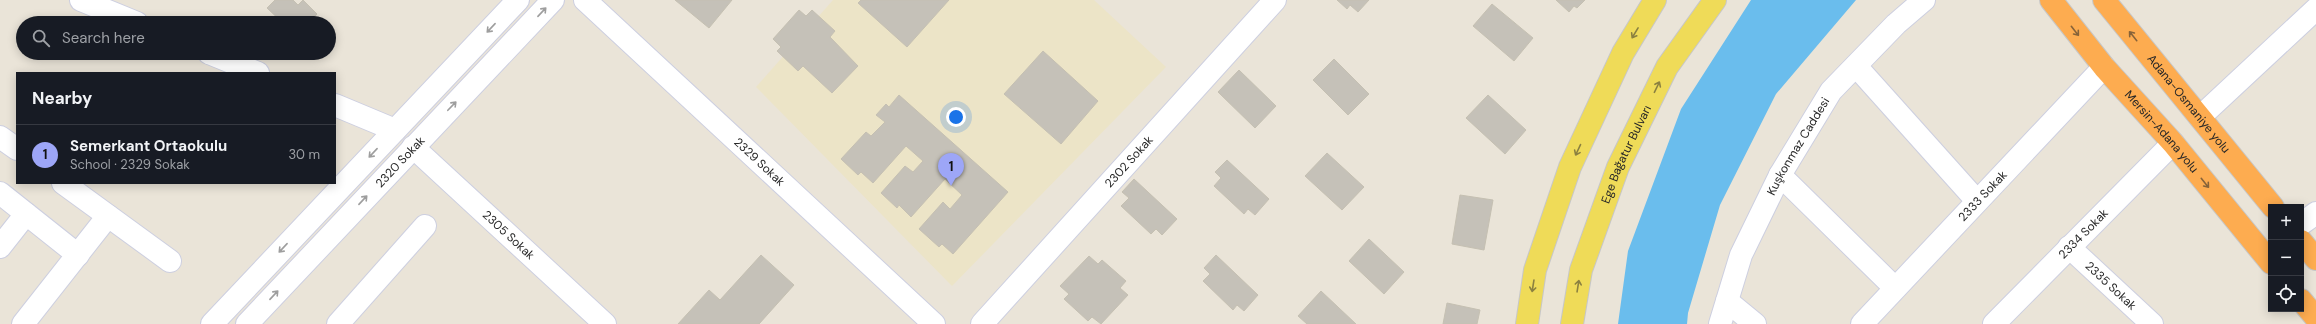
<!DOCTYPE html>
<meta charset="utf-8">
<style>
:root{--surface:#171b24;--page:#242831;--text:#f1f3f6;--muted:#9ea1a6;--line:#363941;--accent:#9da6f7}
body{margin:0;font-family:"DM Sans",sans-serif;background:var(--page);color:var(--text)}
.controls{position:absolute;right:12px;bottom:12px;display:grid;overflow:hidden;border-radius:0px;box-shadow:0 2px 10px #0003}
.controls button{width:36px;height:36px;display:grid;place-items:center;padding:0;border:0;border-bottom:1px solid var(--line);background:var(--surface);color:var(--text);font:20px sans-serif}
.you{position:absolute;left:956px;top:117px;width:14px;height:14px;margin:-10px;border:3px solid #fff;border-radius:50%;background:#1a73e8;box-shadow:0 0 0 6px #1a73e833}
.badge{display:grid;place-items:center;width:26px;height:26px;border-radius:50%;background:var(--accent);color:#111;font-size:13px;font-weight:700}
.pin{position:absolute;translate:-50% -33px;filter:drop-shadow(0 1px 2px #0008)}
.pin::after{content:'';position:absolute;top:21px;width:14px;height:12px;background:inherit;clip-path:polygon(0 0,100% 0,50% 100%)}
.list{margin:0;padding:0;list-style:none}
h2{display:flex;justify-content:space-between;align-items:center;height:52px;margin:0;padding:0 16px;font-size:17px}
h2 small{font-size:13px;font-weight:400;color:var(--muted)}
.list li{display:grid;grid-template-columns:26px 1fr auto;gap:12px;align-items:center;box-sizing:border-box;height:60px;padding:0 16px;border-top:1px solid var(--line)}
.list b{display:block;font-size:15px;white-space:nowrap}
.list p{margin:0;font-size:13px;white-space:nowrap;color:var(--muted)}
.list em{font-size:13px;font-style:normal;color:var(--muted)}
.icon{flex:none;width:22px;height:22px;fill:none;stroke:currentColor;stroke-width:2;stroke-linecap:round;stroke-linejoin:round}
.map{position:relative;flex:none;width:2316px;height:324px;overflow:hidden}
.search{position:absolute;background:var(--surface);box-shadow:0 2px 10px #0003;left:16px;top:16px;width:320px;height:44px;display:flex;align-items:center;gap:10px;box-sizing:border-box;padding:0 14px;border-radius:22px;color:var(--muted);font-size:15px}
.panel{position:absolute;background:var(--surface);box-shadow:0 2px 10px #0003;left:16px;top:72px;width:320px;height:112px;border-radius:0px}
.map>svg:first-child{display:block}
.education{fill:#ece4c7}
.water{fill:#6abded}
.building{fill:#c5c1b8;stroke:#c5c0b2}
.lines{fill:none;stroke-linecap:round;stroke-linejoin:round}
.minor-casing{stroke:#cdcfe0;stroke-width:24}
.major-casing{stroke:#c7c7c7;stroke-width:24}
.highway-casing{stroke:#c7c7c7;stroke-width:24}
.minor{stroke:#fff;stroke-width:22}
.major{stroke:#efdb58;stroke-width:22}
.highway{stroke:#fdac50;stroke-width:22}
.oneway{stroke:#9e9e9e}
.oneway2{stroke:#876339}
.oneway3{stroke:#8b8140}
.labels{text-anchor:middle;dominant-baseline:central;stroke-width:3.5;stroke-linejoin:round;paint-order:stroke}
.street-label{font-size:12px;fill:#272727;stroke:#fff}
</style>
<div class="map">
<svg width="2316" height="324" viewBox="0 0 2316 324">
<rect width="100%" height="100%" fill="#eae4d8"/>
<polygon class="education" points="833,0 1094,0 1166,67 952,286 756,87"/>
<polygon class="water" points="1751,0 1856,0 1776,94 1720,205 1688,313 1687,324 1618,324 1628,251 1681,109"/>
<g class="building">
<polygon points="275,0 293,0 298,5 303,0 317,14 309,23 289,23 286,20 283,23 267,8"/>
<polygon points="675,0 732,0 709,28"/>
<polygon points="861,0 949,0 907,47 858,3"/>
<polygon points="1337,0 1369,0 1358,12 1350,5 1347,9"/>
<polygon points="1556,0 1585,0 1577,8 1574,6 1569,12"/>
<polygon points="1492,4 1533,38 1514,61 1473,26"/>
<polygon points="799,10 806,16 812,10 835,31 830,37 858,66 832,93 803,66 798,71 777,51 781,47 773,39"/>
<polygon points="1043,51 1098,101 1061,144 1004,94"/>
<polygon points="1334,59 1369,94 1348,115 1313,80"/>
<polygon points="1239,70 1276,106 1255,128 1218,92"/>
<polygon points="899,95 1008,192 953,254 942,244 939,247 919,229 943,202 950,209 962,195 945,179 911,217 899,205 897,208 881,193 905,166 913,172 923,161 906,146 873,183 861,172 858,175 841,159 866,132 871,136 885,122 876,115 886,104 889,107"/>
<polygon points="1488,95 1526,130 1505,154 1466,118"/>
<polygon points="1327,153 1364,187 1342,210 1305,176"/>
<polygon points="1227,160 1269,199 1255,215 1248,209 1244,214 1214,186 1221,178 1215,172"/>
<polygon points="1134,179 1177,219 1162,235 1156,229 1151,234 1121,206 1129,198 1122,192"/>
<polygon points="1460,195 1493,200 1484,250 1452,244"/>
<polygon points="1369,239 1404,272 1384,294 1349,261"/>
<polygon points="761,255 794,285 759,324 678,324 709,290 720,300"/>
<polygon points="1216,255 1258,295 1244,311 1237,305 1233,310 1203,281 1210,274 1204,268"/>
<polygon points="1089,256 1098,264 1102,260 1126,281 1120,288 1128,295 1101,324 1092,317 1088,321 1064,299 1069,294 1060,286"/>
<polygon points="1321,291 1356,324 1307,324 1298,316"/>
<polygon points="1447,303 1480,310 1477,324 1443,324"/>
</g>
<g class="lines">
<defs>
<g id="minor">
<polyline points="81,0 137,23"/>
<path id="s1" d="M585,0l349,324"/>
<polyline points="209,53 258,73"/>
<polyline points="1856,66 1977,201"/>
<polyline points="335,105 395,130"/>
<polyline points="2200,117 2316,9"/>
<polyline points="0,137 17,149"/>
<path id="s2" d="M413,147l192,177"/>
<polyline points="1780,175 1895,288"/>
<polyline points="63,183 170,261"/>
<polyline points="0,193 78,255"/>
<polyline points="2301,224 2316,213"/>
<polyline points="0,247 26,214"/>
<path id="s3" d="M2069,247l83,77"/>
<polyline points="1727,301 1755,324"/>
<polyline points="23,324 108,216"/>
<polyline points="212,324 518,0"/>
<path id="s4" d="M247,324l306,-324"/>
<polyline points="338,324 425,226"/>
<path id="s5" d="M982,324l293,-324"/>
<path id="s6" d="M1720,324l21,-69 39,-80 51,-84 65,-67 28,-24"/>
<path id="s7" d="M1862,324l242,-257"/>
<path id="s8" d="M1994,324l179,-181"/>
</g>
<g id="major">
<polyline points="1527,324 1535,270 1570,167 1623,53 1655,0"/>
<path id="s9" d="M1572,324l9,-54 37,-103 49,-100 48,-67"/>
</g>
<g id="highway">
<path id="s10" d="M2051,0l53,67 69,76 98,120"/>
<path id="s11" d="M2104,0l169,207"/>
<polyline points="2301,241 2316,259"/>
<polyline points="2301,300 2316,318"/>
</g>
</defs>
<use href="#minor" class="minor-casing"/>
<use href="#major" class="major-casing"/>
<use href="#highway" class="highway-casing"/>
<use href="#minor" class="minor"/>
<use href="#major" class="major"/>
<use href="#highway" class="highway"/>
</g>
<defs><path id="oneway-shaft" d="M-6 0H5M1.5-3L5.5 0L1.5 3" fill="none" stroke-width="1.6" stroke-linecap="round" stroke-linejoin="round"/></defs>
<g class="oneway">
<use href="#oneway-shaft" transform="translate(542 12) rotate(-47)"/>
<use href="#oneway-shaft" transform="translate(491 28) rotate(133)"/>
<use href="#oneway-shaft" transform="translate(452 106) rotate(-46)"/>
<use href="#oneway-shaft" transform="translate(373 153) rotate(133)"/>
<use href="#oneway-shaft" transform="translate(363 200) rotate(-47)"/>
<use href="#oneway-shaft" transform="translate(283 248) rotate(133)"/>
<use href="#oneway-shaft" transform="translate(274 295) rotate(-47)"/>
</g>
<g class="oneway2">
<use href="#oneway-shaft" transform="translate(2075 31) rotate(52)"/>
<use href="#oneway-shaft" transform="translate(2133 36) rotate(-129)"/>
<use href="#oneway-shaft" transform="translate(2205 183) rotate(51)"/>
</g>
<g class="oneway3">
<use href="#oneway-shaft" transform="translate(1635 33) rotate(121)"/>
<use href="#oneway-shaft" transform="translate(1657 87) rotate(-64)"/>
<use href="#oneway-shaft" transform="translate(1578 150) rotate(115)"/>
<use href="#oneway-shaft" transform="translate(1533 286) rotate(99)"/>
<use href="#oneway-shaft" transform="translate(1578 286) rotate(-81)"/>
</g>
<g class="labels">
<g class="street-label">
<text stroke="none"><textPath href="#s11" startOffset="134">Adana-Osmaniye yolu</textPath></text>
<text stroke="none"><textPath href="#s10" startOffset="172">Mersin-Adana yolu</textPath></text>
<text stroke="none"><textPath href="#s6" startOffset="195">Kuşkonmaz Caddesi</textPath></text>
<text stroke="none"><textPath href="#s9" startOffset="179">Ege Bağatur Bulvarı</textPath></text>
<text stroke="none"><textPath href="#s4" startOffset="223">2320 Sokak</textPath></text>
<text stroke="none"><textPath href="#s1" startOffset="238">2329 Sokak</textPath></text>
<text stroke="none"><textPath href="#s5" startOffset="219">2302 Sokak</textPath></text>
<text stroke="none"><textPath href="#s7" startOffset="176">2333 Sokak</textPath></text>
<text stroke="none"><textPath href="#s8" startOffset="127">2334 Sokak</textPath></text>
<text stroke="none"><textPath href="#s2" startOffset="130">2305 Sokak</textPath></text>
<text stroke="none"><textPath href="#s3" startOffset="57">2335 Sokak</textPath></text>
</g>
</g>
</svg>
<div class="controls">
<button>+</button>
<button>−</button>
<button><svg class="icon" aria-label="locate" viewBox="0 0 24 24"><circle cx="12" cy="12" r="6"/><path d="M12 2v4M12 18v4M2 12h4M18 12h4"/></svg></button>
</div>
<div class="you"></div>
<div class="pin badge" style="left:951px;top:186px">1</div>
<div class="search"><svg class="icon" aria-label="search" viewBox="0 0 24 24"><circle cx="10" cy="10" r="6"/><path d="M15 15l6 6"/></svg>Search here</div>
<section class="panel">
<h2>Nearby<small></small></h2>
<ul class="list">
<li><span class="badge">1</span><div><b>Semerkant Ortaokulu</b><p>School · 2329 Sokak</p></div><em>30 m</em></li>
</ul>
</section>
</div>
